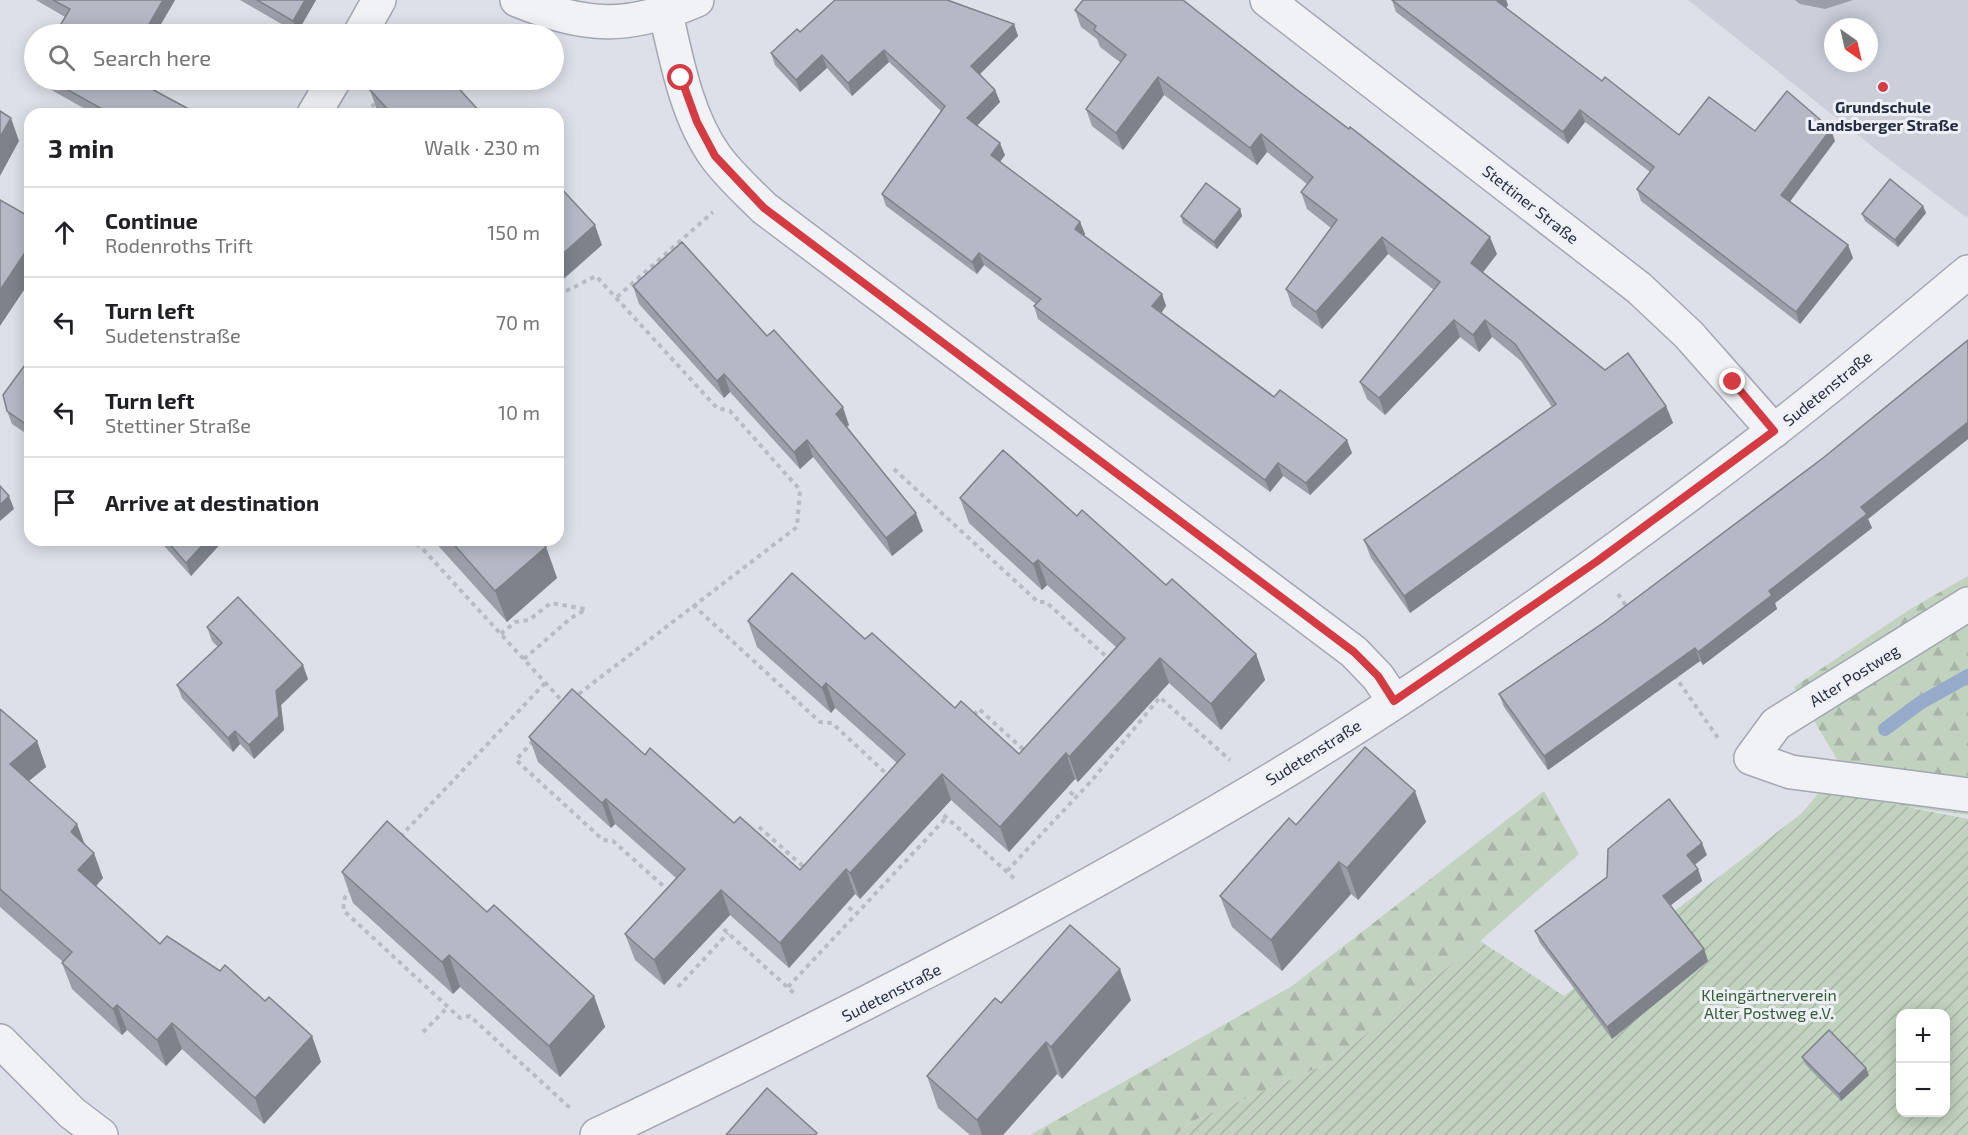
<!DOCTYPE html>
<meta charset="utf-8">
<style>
:root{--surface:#fff;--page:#f2f2f2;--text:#202124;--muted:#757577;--line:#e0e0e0}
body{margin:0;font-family:"Exo 2",sans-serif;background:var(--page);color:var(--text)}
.controls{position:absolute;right:18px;bottom:18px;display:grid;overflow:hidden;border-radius:12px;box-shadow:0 3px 15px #0003}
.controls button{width:54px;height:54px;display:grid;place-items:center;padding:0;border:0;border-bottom:2px solid var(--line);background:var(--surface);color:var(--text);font:30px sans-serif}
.compass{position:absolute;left:1824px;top:18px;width:54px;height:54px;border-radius:50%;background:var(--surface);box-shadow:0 3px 15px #0003;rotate:146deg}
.stop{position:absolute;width:18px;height:18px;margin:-14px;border:4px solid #d43b42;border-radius:50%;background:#fff}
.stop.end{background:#d43b42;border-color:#fff;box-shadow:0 2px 6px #0008}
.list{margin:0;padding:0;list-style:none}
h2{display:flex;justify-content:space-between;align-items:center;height:78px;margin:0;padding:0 24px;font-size:26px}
h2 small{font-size:20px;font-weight:400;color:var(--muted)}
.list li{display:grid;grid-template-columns:39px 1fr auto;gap:18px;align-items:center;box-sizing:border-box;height:90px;padding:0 24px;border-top:2px solid var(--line)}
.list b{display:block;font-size:22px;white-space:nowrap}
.list p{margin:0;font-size:20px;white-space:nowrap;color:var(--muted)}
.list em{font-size:20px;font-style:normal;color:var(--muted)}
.icon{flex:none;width:33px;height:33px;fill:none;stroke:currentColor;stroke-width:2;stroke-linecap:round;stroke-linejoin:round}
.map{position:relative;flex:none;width:1968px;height:1135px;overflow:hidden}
.search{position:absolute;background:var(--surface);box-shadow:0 3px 15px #0003;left:24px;top:24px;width:540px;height:66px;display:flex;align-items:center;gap:15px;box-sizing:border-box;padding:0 21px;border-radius:33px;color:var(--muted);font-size:22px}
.panel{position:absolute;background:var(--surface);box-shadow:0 3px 15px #0003;left:24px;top:108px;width:540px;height:438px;border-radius:18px}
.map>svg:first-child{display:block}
.built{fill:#cbcfda;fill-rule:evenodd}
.forest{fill:url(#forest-firs)}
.garden{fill:url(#garden-furrows);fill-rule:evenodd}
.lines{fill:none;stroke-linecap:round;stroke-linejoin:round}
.stream{stroke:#96aaca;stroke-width:14}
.minor-casing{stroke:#a2a7b2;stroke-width:36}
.path{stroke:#b7bbc3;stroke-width:4;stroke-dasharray:4.5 4.5;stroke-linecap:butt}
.minor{stroke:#f0f2f6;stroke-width:33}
.wall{fill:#9b9fa9}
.shaded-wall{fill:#7e828a}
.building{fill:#b4b9c5;stroke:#7e828a;stroke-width:1.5}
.route{stroke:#d43b42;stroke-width:8}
.poi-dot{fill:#d43b42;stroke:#edf0f6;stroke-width:2}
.labels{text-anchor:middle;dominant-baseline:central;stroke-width:6;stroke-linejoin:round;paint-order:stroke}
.poi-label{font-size:16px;font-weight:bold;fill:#262d3f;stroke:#edf0f6}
.street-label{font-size:16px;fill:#262d3f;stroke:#edf0f6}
.park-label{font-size:16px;fill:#365c33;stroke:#edf0f6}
</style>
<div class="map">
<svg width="1968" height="1135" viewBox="0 0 1968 1135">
<defs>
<pattern id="forest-firs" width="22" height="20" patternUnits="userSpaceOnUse" patternTransform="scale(1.5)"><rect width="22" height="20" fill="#c1d2be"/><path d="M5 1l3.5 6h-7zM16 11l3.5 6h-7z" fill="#a6b5a4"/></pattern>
<pattern id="garden-furrows" width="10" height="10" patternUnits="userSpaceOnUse" patternTransform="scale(1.5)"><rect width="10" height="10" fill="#c1d2be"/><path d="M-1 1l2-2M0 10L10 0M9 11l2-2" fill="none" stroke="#a6b5a4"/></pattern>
</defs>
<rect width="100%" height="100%" fill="#dde0e8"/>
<path class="built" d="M1688,0h280v216l-2,1 -88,-66zM1833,27h36v36h-36z"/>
<g class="forest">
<polygon points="1968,576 1968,815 1872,802 1844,771 1794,687 1912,608"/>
<polygon points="1544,791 1579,854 1480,941 1332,1062 1193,1121 1175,1135 1030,1135 1292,986"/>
</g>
<path class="garden" d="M1821,790l147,29v316h-793l18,-14 139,-59 148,-121 84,55 238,-183zM1900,1014h46v98h-46z"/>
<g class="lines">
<polyline class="stream" points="1885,729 1920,703 1968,676"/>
<defs>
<g id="minor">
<path d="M517,0c70,28 110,30 180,0"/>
<polyline points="1267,0 1639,288 1689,335 1774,431"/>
<path d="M666,14c11,48 21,103 50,143 14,19 32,35 48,51l590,444 24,25 16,24"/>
<polyline points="360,34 379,0"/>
<polyline points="314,114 334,80"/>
<polyline points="1968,604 1776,724 1751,758 1791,772 1968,795"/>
<polyline points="0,1041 72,1113 101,1135"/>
<path d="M597,1135c232,-110 459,-226 679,-358 172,-104 337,-223 496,-345 67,-51 131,-106 196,-160"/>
</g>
</defs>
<use href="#minor" class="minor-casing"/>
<g class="path">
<polyline points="366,114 377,101"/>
<polyline points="558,295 596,276 717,408 730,411 800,490 797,527 576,696"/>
<polyline points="617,297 713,212"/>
<polyline points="894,469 1038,602 1046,602 1109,659"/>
<polyline points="408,540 420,546 564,703"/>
<polyline points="1618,594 1629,610"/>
<polyline points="693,605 820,722 832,723 890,777"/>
<polyline points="501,634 515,622 529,620 551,603 585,609"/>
<polyline points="524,659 571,618 585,610"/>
<polyline points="1674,675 1718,738"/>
<polyline points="1155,693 1230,760"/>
<polyline points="974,715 979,709 1026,752"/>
<polyline points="533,741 516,760 603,840 613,841 669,891"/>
<polyline points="1063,786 1076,797"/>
<polyline points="937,809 1016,880"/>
<polyline points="759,827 805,868"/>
<polyline points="400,837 546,682"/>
<polyline points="1007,871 1093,779 1160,697"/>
<polyline points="352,889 345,897 343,910 460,1018 470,1016 570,1108"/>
<polyline points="842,901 855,913"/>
<polyline points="717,923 796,995"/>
<polyline points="678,987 728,933"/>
<polyline points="788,987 946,818"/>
<polyline points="423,1032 448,1007"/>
</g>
<use href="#minor" class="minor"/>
</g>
<g class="wall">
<polygon points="36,0 175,0 157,31 65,17"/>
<polygon points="240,0 316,0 297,33"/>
<polygon points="949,0 1014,24 1018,36 980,74 995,90 1000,102 977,125 1005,155 1000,162 1080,222 1085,234 1084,236 1162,294 1166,306 1161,313 1352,453 1310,495 1283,476 1270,492 1038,319 1034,306 1036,304 984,265 977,274 886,206 882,194 941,111 889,62 852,96 827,68 800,92 775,65 771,53 800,32"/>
<polygon points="1392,0 1506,0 1508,5 1506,8 1602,81 1679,135 1755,131 1835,141 1790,201 1848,245 1853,258 1800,324 1641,201 1637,189 1650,172 1585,122 1568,144 1396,12"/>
<polygon points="1795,0 1853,0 1825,9 1800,4"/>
<polygon points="1075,10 1497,254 1483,272 1605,370 1666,406 1673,423 1410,613 1371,558 1364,540 1552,407 1521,361 1492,337 1479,352 1460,337 1385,415 1367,399 1360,382 1434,290 1388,254 1322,329 1292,306 1286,289 1331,228 1307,209 1301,192 1307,184 1267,152 1257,165 1164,95 1123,150 1092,126 1086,109 1121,63 1100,47 1097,39 1081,27"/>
<polygon points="37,80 162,80 155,91 198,114 94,114 39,83"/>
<polygon points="370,90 482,114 381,114 377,110"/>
<polygon points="1923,206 1926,213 1898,247 1865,221 1862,214"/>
<polygon points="1240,209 1242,216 1217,249 1183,223 1181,216"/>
<polygon points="633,286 767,336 849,425 847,427 923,531 892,556 813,457 800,469 730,392 724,398 639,304"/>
<polygon points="1968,340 1968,439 1868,519 1872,528 1775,603 1777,609 1703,665 1700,661 1548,770 1504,707 1499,694 1603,623 1823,458"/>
<polygon points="30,358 30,436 12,424 7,411"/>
<polygon points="960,498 1077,516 1256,654 1265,680 1221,730 1169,683 1078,782 1075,779 1009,852 951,800 860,899 855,894 789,968 730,915 664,985 635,960 625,934 676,878 615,824 611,828 538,762 529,737 645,755 734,823 800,870 897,763 835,708 831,713 757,647 748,621 865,639 955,708 1019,754 1116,647 1047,585 1042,590 969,523"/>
<polygon points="159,540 224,540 191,576"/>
<polygon points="433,540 540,540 546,547 557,578 507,622"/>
<polygon points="207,627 308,679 281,705 284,730 254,759 240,744 233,752 182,698 177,685 218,647 212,641"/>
<polygon points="0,709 37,741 46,767 29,781 85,844 103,878 96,886 160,944 265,1001 312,1036 321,1062 264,1124 182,1049 166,1066 127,1030 122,1035 72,989 62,963 63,962 0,907"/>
<polygon points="1426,822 1358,900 1351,894 1282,971 1232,927 1220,896 1296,825"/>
<polygon points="1707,855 1695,865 1698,869 1702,881 1670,906 1704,949 1708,961 1612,1039 1540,943 1535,931"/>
<polygon points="342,872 487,912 594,996 605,1027 560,1077 460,987 453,994 353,903"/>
<polygon points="1131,1000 1062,1079 1057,1074 1003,1135 970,1135 938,1108 927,1076 1001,1003"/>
<polygon points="1802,1057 1869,1075 1841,1101 1805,1064"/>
</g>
<g class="shaded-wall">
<polygon points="163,0 175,0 155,34 148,26"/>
<polygon points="305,0 316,0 297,33 293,21"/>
<polygon points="1498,0 1506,0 1508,5 1502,13 1497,1"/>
<polygon points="1014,24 1018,36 976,78 971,66"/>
<polygon points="884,50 889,62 852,96 848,83"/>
<polygon points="822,55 827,68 800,92 796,80"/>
<polygon points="1158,77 1164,95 1123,150 1116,133"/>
<polygon points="150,80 162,80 151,98 146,86"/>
<polygon points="995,90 1000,102 972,131 967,118"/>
<polygon points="1580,110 1585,122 1568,144 1563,132"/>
<polygon points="11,118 19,141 0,176 0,137"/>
<polygon points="1831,129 1835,141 1786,207 1781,195"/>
<polygon points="1261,134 1267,152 1257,165 1250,148"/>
<polygon points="1000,143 1005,155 996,167 991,155"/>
<polygon points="1923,206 1926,213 1898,247 1895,240"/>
<polygon points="1240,209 1242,216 1217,249 1214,242"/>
<polygon points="1080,222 1085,234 1079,241 1075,229"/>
<polygon points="595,225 602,245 558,284 558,258"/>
<polygon points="1382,237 1388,254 1322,329 1316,312"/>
<polygon points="1490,237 1497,254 1477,280 1471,263"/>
<polygon points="30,245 30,281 0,326 0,290"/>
<polygon points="1848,245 1853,258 1800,324 1796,312"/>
<polygon points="979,253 984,265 977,274 972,262"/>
<polygon points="1162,294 1166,306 1157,319 1152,306"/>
<polygon points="1454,320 1460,337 1385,415 1379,398"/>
<polygon points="1485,320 1492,337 1479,352 1473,335"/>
<polygon points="724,374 730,392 724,398 717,381"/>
<polygon points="1666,406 1673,423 1410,613 1404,596"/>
<polygon points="843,407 849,425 842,431 836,414"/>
<polygon points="1968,422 1968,439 1868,519 1872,528 1775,603 1777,609 1703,665 1698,652 1861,507"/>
<polygon points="807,440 813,457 800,469 794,452"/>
<polygon points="1347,440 1352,453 1310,495 1306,483"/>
<polygon points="1278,463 1283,476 1270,492 1265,480"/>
<polygon points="9,496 14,509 0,521 0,505"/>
<polygon points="916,513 923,531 892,556 886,538"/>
<polygon points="207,540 224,540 191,576 186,563"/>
<polygon points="546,547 557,578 507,622 495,591"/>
<polygon points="1038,560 1047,585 1042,590 1033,564"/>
<polygon points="1695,648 1700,661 1548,770 1544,756"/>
<polygon points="1256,654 1265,680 1221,730 1211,704"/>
<polygon points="1160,658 1169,683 1078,782 1069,757"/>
<polygon points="303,665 308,679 281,705 284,730 254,759 249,745 276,691"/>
<polygon points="826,683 835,708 831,713 822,688"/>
<polygon points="235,731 240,744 233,752 228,738"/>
<polygon points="37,741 46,767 19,789 10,764"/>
<polygon points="1066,753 1075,779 1009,852 1000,827"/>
<polygon points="942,774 951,800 860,899 850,873"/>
<polygon points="1415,791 1426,822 1358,900 1347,868"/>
<polygon points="606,799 615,824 611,828 602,803"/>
<polygon points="77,824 87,850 71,832"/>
<polygon points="1702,843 1707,855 1691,867 1687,855"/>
<polygon points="94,853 103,878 87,896 78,870"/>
<polygon points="1339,862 1351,894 1282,971 1271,940"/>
<polygon points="846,869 855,894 789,968 780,943"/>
<polygon points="1698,869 1702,881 1667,908 1663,896"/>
<polygon points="721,890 730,915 664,985 654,960"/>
<polygon points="1704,949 1708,961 1612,1039 1607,1027"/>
<polygon points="449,955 460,987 453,994 442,962"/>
<polygon points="1120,969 1131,1000 1062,1079 1051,1047"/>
<polygon points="594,996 605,1027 560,1077 549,1046"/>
<polygon points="117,1005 127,1030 122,1035 113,1009"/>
<polygon points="172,1023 182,1049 166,1066 157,1040"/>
<polygon points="312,1036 321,1062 264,1124 255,1098"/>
<polygon points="1046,1042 1057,1074 1003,1135 982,1135 977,1120"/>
<polygon points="1866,1068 1869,1075 1841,1101 1839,1094"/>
</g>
<g class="building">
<polygon points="53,0 163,0 148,26 163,34 55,34 70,9"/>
<polygon points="257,0 305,0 293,21"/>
<polygon points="835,0 947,0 1014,24 971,66 995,90 967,118 1000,143 991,155 1080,222 1075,229 1162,294 1152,306 1274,397 1280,390 1347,440 1306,483 1278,463 1265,480 1034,306 1041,299 979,253 972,262 882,194 945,106 884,50 848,83 822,55 796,80 771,53 797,29 800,32"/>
<polygon points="1083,0 1183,0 1296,89 1349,129 1350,127 1490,237 1471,263 1605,370 1628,353 1666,406 1404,596 1364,540 1556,404 1515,344 1485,320 1473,335 1454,320 1379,398 1360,382 1440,282 1382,237 1316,312 1286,289 1337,220 1301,192 1313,177 1261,134 1250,148 1158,77 1116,133 1086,109 1126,55 1094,30 1096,26 1075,10"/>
<polygon points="1392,0 1498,0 1497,1 1602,81 1605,77 1679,135 1709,97 1755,131 1787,91 1831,129 1781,195 1848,245 1796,312 1637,189 1654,167 1580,110 1563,132"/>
<polygon points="50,80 150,80 146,86 198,114 111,114"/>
<polygon points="382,80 451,80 482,114 392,114 370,90"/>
<polygon points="0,111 11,118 0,137"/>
<polygon points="1890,179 1923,206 1895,240 1862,214"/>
<polygon points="1206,183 1240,209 1214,242 1181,216"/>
<polygon points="558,185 595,225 558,258"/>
<polygon points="0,200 30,217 30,245 0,290"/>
<polygon points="682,242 767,336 774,330 843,407 836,414 916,513 886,538 807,440 794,452 724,374 717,381 633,286"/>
<polygon points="1968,340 1968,422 1861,507 1867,514 1769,591 1772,595 1698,652 1695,648 1544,756 1499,694 1603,623 1823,458"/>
<polygon points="30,358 30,427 7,411 3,395"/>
<polygon points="1003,450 1077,516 1082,510 1166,585 1172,579 1256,654 1211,704 1160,658 1069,757 1066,753 1000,827 942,774 850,873 846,869 780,943 721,890 654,960 625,934 685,869 606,799 602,803 529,737 572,689 645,755 650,748 734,823 740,817 800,870 905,754 826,683 822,688 748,621 792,573 865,639 872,633 955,708 961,701 1019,754 1125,638 1038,560 1033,564 960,498"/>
<polygon points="0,486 9,496 0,505"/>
<polygon points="166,540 207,540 186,563"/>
<polygon points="450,540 540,540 546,547 495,591"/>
<polygon points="238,597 303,665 276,691 279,716 249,745 235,731 228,738 177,685 222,643 207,627"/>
<polygon points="0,709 37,741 10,764 77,824 71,832 94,853 78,870 160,944 167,936 220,971 225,965 265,1001 269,997 312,1036 255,1098 172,1023 157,1040 117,1005 113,1009 62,963 72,952 0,889"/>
<polygon points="1365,747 1415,791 1347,868 1339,862 1271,940 1220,896 1289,818 1296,825"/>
<polygon points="1669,799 1702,843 1687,855 1698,869 1663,896 1704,949 1607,1027 1535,931 1607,877 1608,849"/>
<polygon points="387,821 487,912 494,905 594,996 549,1046 449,955 442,962 342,872"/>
<polygon points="1070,925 1120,969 1051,1047 1046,1042 977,1120 927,1076 995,998 1001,1003"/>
<polygon points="1829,1030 1866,1068 1839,1094 1802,1057"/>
<polygon points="767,1088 817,1133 815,1135 726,1135"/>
</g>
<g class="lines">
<polyline class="route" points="681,78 697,122 715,156 764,208 1354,652 1378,676 1394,701 1596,562 1774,431 1733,382"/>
</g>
<circle class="poi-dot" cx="1883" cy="87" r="6"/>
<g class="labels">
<g class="poi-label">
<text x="1883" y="106">Grundschule<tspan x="1883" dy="18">Landsberger Straße</tspan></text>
</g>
<g class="street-label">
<text transform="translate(1531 204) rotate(38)">Stettiner Straße</text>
<text transform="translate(1827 388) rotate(-39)">Sudetenstraße</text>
<text transform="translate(1854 675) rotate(-32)">Alter Postweg</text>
<text transform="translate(1313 752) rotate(-32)">Sudetenstraße</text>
<text transform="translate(891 992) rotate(-27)">Sudetenstraße</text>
</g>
<g class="park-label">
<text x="1769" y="994">Kleingärtnerverein<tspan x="1769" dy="18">Alter Postweg e.V.</tspan></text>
</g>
</g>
</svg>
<div class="controls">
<button>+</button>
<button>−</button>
</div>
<svg class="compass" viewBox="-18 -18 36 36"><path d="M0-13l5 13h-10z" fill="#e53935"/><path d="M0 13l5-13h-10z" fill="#757577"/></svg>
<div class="stop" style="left:681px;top:78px"></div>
<div class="stop end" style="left:1733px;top:382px"></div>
<div class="search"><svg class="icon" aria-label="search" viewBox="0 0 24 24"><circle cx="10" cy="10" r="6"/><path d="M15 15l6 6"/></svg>Search here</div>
<section class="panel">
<h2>3 min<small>Walk · 230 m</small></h2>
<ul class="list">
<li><svg class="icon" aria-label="ahead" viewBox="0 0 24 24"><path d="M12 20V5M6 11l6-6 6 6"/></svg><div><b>Continue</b><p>Rodenroths Trift</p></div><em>150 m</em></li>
<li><svg class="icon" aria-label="left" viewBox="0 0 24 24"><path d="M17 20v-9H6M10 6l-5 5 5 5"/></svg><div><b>Turn left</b><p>Sudetenstraße</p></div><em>70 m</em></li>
<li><svg class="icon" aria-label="left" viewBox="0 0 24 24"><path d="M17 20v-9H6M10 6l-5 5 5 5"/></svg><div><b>Turn left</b><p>Stettiner Straße</p></div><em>10 m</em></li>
<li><svg class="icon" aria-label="arrive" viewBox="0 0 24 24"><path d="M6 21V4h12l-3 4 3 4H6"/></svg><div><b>Arrive at destination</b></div></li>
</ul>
</section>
</div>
